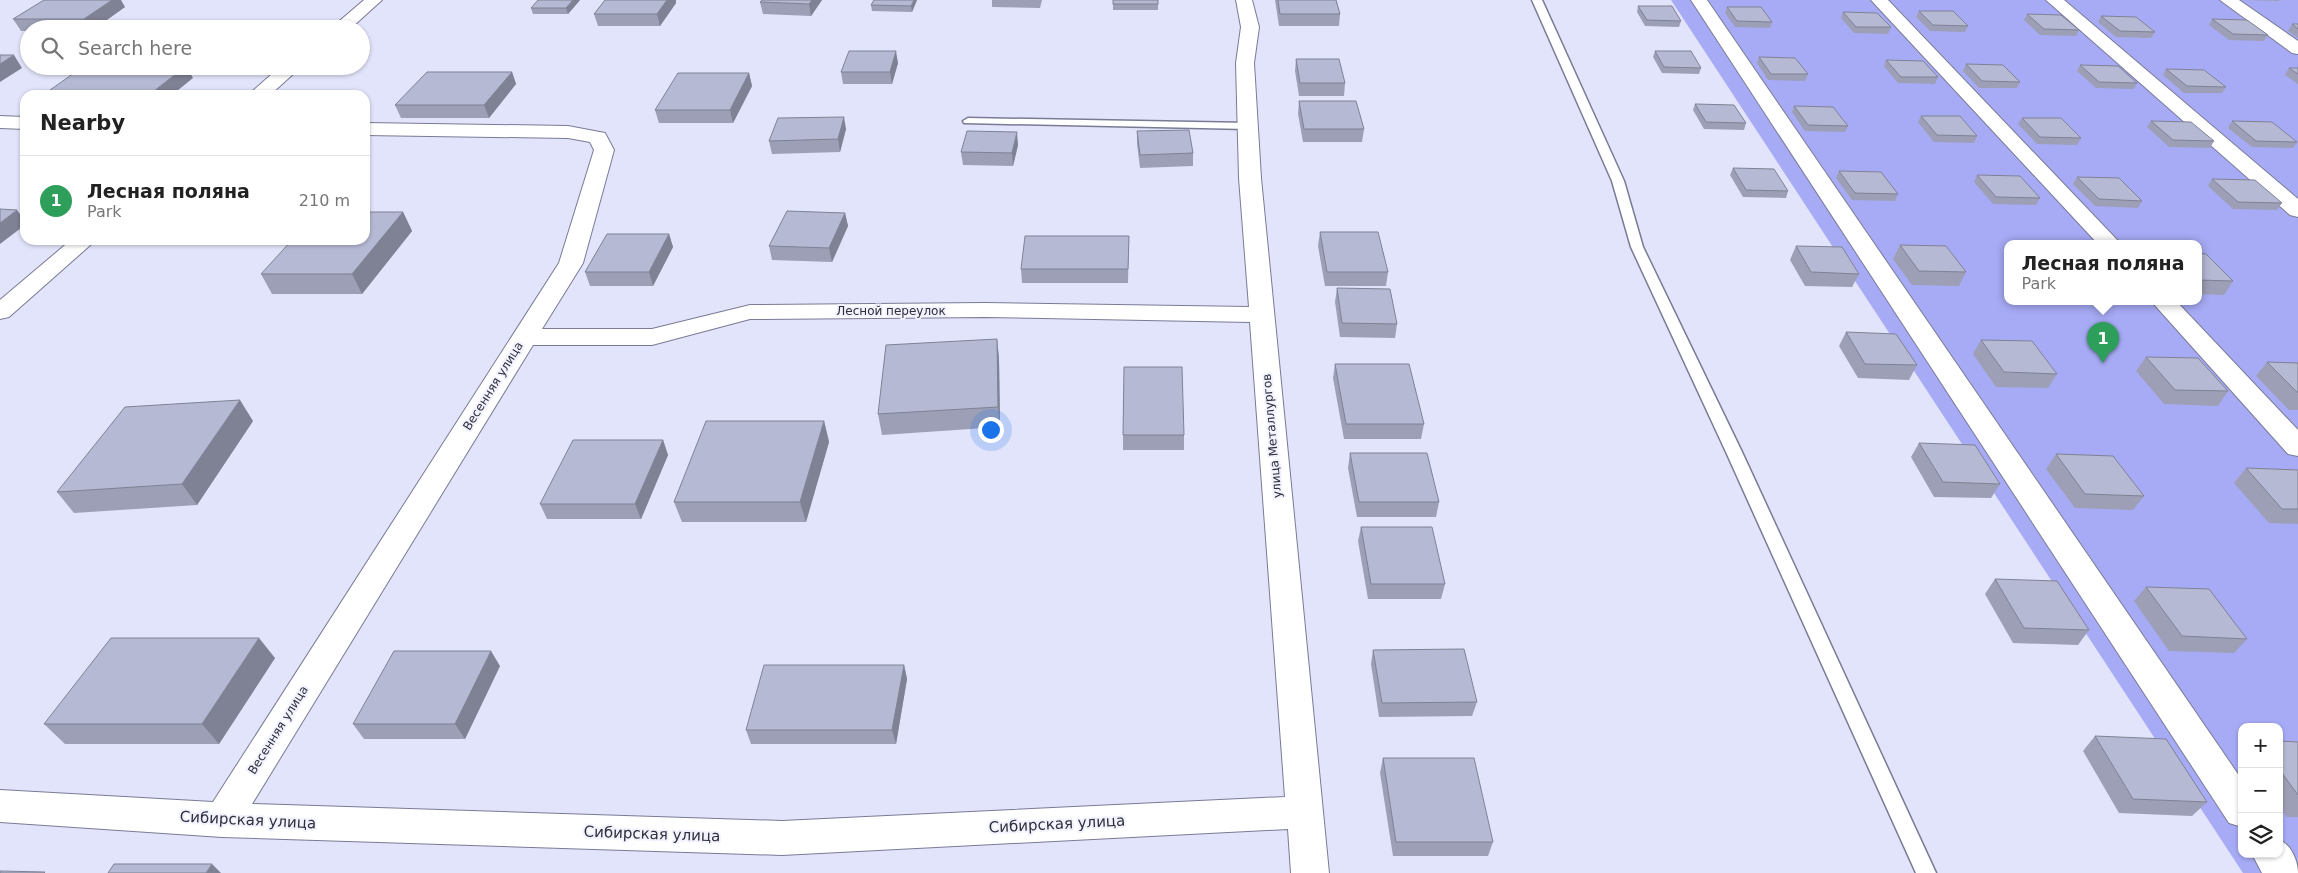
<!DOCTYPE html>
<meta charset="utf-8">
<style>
:root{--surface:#fff;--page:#f6f6f6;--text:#222;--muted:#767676;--line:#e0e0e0;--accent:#2563eb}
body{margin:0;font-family:"DejaVu Sans",sans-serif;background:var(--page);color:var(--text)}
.controls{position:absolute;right:15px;bottom:15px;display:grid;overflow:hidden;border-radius:10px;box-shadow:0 1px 4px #0004}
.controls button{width:45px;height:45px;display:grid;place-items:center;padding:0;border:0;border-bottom:1px solid var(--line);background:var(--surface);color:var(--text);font:25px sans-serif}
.you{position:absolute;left:990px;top:429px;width:18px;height:18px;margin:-12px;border:4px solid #fff;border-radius:50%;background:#1a73e8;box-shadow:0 0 0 8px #1a73e833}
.badge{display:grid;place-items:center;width:32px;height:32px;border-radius:50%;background:var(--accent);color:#fff;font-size:16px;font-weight:700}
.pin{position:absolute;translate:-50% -41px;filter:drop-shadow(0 1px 2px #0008)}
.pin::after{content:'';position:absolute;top:26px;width:18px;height:15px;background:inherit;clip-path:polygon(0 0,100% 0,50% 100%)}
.popup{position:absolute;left:2004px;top:240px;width:198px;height:65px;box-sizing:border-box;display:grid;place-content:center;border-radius:10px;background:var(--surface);filter:drop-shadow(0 1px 4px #0005);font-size:16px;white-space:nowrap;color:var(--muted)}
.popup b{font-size:19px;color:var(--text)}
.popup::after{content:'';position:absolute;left:50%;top:100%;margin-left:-10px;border:10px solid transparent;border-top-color:var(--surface)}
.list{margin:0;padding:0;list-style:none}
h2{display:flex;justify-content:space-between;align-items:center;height:65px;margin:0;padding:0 20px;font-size:21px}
h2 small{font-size:16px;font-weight:400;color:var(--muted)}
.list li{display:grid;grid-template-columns:32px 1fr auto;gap:15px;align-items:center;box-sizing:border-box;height:90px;padding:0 20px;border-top:1px solid var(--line)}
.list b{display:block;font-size:19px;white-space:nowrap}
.list p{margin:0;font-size:16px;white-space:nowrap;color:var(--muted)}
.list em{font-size:16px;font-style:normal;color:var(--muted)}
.icon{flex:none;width:28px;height:28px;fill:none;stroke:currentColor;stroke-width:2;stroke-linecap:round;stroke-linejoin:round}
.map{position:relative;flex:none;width:2298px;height:873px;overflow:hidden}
.search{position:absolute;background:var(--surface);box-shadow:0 1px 4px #0004;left:20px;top:20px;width:350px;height:55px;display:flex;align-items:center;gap:12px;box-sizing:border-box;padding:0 18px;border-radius:28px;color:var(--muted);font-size:19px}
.panel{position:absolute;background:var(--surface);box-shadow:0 1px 4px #0004;left:20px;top:90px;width:350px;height:155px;border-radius:15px}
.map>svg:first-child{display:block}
.green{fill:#a7abf5;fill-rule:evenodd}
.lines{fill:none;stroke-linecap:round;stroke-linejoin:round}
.service-casing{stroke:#797b95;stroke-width:3}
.minor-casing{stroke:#797b95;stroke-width:2}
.tertiary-casing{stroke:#797b95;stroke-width:2}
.service{fill:#fff;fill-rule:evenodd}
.minor{fill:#fff;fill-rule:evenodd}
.tertiary{fill:#fff;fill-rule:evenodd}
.wall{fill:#9d9fb6}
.shaded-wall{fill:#7f8294}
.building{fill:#b6b9d4;stroke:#7f8294}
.labels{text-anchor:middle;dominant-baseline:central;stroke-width:4;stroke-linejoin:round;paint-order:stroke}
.street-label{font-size:12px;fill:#2e2f3a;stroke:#f1f2fe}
.near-street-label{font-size:15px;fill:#2e2f3a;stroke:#f1f2fe}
</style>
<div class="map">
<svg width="2298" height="873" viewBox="0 0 2298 873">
<rect width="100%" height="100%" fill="#e2e4fb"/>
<path class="green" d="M1671,0h627v873h-55zM2008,244h190v58h-190zM2242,727h37v127h-37z"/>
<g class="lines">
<defs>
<g id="service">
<polygon points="1532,0 1542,0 1624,181 1643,247 1742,452 1936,873 1916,873 1726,452 1631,247 1612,181"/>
<polygon points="968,118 1248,123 1253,126 1248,129 964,123 963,121"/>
</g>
<g id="minor">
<path d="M1236,0h16l7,27 -5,36 7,115 68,695h-38l-3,-44 -506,26 -560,-18 -222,-15v-32l213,12 346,-539 35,-113 -4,-8 -22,-4 -203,-3v-12l203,3 37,7 9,17 -31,113 -41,66h110l98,-24 235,-2 264,4 -10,-129 -3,-115 5,-36zM985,317l265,5 35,475 -503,24 -530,-17 281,-459h119l98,-26z"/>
<polygon points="1691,0 1707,0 2242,780 2242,827 2229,823"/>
<polygon points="1871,0 1888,0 2121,244 2098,244"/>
<polygon points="2046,0 2064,0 2298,199 2298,217 2290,215"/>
<polygon points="2220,0 2239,0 2298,41 2298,54 2292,53"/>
<polygon points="0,116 25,117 25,129 0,128"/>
<polygon points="2152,302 2177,302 2298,430 2298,456 2288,454"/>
<path d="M2279,840c12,4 19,21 19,33h-36l-10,-19h27z"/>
</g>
<g id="tertiary">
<polygon points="364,0 382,0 350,29 330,29"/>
<polygon points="281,66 302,66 270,95 248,95"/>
<polygon points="71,240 96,240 9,317 0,319 0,300"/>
</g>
</defs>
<use href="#service" class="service-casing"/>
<use href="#minor" class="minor-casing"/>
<use href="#tertiary" class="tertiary-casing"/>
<use href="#service" class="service"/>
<use href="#minor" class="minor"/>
<use href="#tertiary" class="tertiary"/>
</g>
<g class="wall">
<polygon points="580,0 568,14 533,14 531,8"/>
<polygon points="605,0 676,0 676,3 660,26 598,26 594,14"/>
<polygon points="822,0 811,16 763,14 760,2"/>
<polygon points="874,0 917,0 912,12 872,11 871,5"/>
<polygon points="992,0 1042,0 1040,8 992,7"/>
<rect x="1113" y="0" width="45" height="10"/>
<polygon points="1275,0 1336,0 1340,14 1339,26 1279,26"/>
<polygon points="2245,0 2279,0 2279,1"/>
<polygon points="1638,6 1681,21 1679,27 1645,26 1637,12"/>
<polygon points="125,7 94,29 29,29 29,31 21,31 13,19"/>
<polygon points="1727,7 1772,22 1770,28 1735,27 1725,13"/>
<polygon points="1919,11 1968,26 1965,32 1930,31 1916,17"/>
<polygon points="1843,12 1891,27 1888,34 1854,33 1841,18"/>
<polygon points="2027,14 2079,30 2076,36 2040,35 2024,20"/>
<polygon points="2101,16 2155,32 2151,38 2116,37 2098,22"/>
<polygon points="2212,19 2268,35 2264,41 2229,40 2209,25"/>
<polygon points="2292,24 2298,24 2298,38 2288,31"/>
<polygon points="1655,51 1701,68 1699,74 1662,73 1653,57"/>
<polygon points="1759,57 1808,74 1805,81 1768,80 1757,63"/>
<polygon points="1296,59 1345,83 1344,96 1299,96 1295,71"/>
<polygon points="1886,60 1938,77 1935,84 1898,83 1884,66"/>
<polygon points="898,63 892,84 843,84 841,72"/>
<polygon points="1966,64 2020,82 2017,88 1979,88 1963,71"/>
<polygon points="2080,65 2137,83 2134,89 2096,88 2077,71"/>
<polygon points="2289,68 2298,68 2298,84 2285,75"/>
<polygon points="2166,69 2226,87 2222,93 2184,93 2163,75"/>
<polygon points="512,72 516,84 489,118 401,118 395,105"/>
<polygon points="749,73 752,86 733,123 659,123 655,110"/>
<polygon points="1299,101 1364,129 1362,142 1303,142 1298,114"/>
<polygon points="1695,104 1746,123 1744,130 1704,129 1693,110"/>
<polygon points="1794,106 1848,126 1845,132 1805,131 1792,112"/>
<polygon points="1921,116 1977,136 1974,143 1934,142 1918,122"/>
<polygon points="2022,118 2081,138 2077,145 2037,144 2018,124"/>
<polygon points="2151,121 2214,141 2210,148 2169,147 2147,127"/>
<polygon points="2232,121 2297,142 2293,148 2252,147 2228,128"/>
<polygon points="846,129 840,152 772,154 769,141"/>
<polygon points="1137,131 1193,153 1193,166 1140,168 1137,144"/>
<polygon points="1018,145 1013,166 963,165 961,152"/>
<polygon points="1733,168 1788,191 1786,198 1743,197 1730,175"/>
<polygon points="1839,171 1898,194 1895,201 1852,200 1836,178"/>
<polygon points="1977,175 2040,198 2036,205 1993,204 1974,182"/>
<polygon points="2077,177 2142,201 2138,208 2095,206 2073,184"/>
<polygon points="2212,179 2282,203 2277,210 2233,209 2208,186"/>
<polygon points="403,212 412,231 362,294 272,294 261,274"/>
<polygon points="845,213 848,226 832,262 772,260 769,246"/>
<polygon points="1320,232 1388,272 1386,286 1325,286 1318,246"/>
<polygon points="669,234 673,247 653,286 590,286 585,272"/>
<polygon points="1129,236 1128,283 1022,283 1021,269"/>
<polygon points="1900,245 1966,272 1959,286 1912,285 1893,259"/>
<polygon points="1796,246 1859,274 1852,287 1805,286 1790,260"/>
<polygon points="2198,253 2233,281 2224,295 2198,294"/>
<polygon points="1337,288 1397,324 1395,338 1340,337 1335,302"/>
<polygon points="1846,332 1917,365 1909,380 1858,378 1839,346"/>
<polygon points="997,339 999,359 1000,427 882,435 878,414"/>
<polygon points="1981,340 2057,374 2048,388 1996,387 1973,354"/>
<polygon points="2146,357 2228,391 2218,406 2164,404 2136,371"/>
<polygon points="2267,362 2298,363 2298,410 2289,410 2256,376"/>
<polygon points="1335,364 1424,424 1421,439 1344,439 1333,378"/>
<polygon points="253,421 197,505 74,513 57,492"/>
<polygon points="824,421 829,442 806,522 682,522 674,502"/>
<rect x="1123" y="435" width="61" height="15"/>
<polygon points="663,440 668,455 641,519 547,519 540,504"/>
<polygon points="1919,443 2000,484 1991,498 1934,497 1911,457"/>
<polygon points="1350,453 1439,502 1436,517 1357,517 1348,468"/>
<polygon points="2056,454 2144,496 2133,510 2075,508 2046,469"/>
<polygon points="2246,468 2298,470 2298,524 2269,523 2234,483"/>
<polygon points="1361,527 1445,584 1441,599 1368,599 1358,541"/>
<polygon points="1995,579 2089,630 2078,645 2013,643 1985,594"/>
<polygon points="2146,587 2247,639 2234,653 2169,651 2134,601"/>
<polygon points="1373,650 1477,702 1472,716 1379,717 1371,664"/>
<polygon points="275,658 219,744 65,744 44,724"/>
<polygon points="904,665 907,679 896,744 751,744 746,730"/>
<polygon points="500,666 465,739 364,739 353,724"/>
<polygon points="2095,736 2207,802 2192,816 2119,813 2083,751"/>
<polygon points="2279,741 2298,742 2298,817 2287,817 2279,805"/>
<polygon points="1383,758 1493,842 1488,856 1393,856 1380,773"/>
</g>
<g class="shaded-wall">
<polygon points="112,0 121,0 125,7 94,29 89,29 84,19"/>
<polygon points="573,0 580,0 568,14 566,8"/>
<polygon points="667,0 676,0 676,3 660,26 657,14"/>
<polygon points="812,0 822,0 811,16 809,4"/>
<polygon points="914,0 917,0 912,12 911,6"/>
<polygon points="896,51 898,63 892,84 890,72"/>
<polygon points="14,55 22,68 0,82 0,64"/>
<polygon points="186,66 193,78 172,95 149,95"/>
<polygon points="512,72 516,84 489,118 484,105"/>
<polygon points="749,73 752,86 733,123 730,110"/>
<polygon points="844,117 846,129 840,152 838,139"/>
<polygon points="1017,132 1018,145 1013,166 1012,153"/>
<polygon points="17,210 25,221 25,225 0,244 0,223"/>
<polygon points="403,212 412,231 362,294 352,274"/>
<polygon points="845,213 848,226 832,262 829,248"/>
<polygon points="669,234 673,247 653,286 649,272"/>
<polygon points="997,339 999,359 1000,427 998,407"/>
<polygon points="240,400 253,421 197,505 182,484"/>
<polygon points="824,421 829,442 806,522 800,502"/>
<polygon points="663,440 668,455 641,519 635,504"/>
<polygon points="259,638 275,658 219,744 202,724"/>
<polygon points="491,651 500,666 465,739 455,724"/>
<polygon points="904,665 907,679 896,744 892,730"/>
<polygon points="212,864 221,873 206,873"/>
</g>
<g class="building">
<polygon points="44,0 112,0 84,19 13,19"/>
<polygon points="538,0 573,0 566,8 531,8"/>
<polygon points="605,0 667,0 657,14 594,14"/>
<polygon points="762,0 812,0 809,4 760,2"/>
<polygon points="874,0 914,0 911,6 871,5"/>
<rect x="1113" y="0" width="45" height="4"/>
<polygon points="1278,0 1336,0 1340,14 1280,14"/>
<polygon points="1638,6 1672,6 1681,21 1647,20"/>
<polygon points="1727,7 1761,7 1772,22 1737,21"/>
<polygon points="1919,11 1953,11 1968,26 1933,25"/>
<polygon points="1843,12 1877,13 1891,27 1856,27"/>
<polygon points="2027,14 2061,15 2079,30 2044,29"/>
<polygon points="2101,16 2136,17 2155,32 2120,31"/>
<polygon points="2212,19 2247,20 2268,35 2233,34"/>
<polygon points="2292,24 2298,24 2298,29"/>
<polygon points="849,51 896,51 890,72 841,72"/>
<polygon points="1655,51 1691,51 1701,68 1664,67"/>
<polygon points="0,55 14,55 0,64"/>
<polygon points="1759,57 1795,58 1808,74 1771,74"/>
<polygon points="1296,59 1339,59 1345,83 1300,83"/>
<polygon points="1886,60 1923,61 1938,77 1901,77"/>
<polygon points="1966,64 2003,65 2020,82 1982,81"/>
<polygon points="2080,65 2118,66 2137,83 2099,82"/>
<polygon points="84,66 186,66 149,95 43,95"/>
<polygon points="2289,68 2298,68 2298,74"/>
<polygon points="2166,69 2204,70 2226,87 2187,86"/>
<polygon points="427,72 512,72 484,105 395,105"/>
<polygon points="678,73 749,73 730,110 655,110"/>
<polygon points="1299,101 1356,101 1364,129 1304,129"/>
<polygon points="1695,104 1734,105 1746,123 1706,122"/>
<polygon points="1794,106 1833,107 1848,126 1808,125"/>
<polygon points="1921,116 1960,116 1977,136 1937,135"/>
<polygon points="844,117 838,139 769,141 778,118"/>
<polygon points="2022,118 2061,118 2081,138 2040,137"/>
<polygon points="2151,121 2191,122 2214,141 2173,140"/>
<polygon points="2232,121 2272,122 2297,142 2256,141"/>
<polygon points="1189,130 1193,153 1140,155 1137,131"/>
<polygon points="967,131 1017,132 1012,153 961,152"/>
<polygon points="1733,168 1774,169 1788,191 1746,190"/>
<polygon points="1839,171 1881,172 1898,194 1855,193"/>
<polygon points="1977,175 2020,176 2040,198 1996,197"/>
<polygon points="2077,177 2119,178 2142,201 2099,199"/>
<polygon points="2212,179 2255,180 2282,203 2238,202"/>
<polygon points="0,209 17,210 0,223"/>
<polygon points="787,211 845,213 829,248 769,246"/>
<polygon points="365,212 403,212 352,274 261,274 292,240 365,240"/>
<polygon points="1320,232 1378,232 1388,272 1327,272"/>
<polygon points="607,234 669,234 649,272 585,272"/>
<polygon points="1025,236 1129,236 1128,269 1021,269"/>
<polygon points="1900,245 1946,246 1966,272 1919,271"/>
<polygon points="1796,246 1842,247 1859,274 1811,272"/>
<polygon points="2198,253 2206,254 2233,281 2198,280"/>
<polygon points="1337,288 1390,289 1397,324 1342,323"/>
<polygon points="1846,332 1896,334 1917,365 1865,364"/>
<polygon points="997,339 998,407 878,414 886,345"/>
<polygon points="1981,340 2032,341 2057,374 2004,372"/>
<polygon points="2146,357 2198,358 2228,391 2175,390"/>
<polygon points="2267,362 2298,363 2298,393"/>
<polygon points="1335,364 1409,364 1424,424 1346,424"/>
<polygon points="1124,367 1182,367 1184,435 1123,435"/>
<polygon points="240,400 182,484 57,492 125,407"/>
<polygon points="706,421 824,421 800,502 674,502"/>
<polygon points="573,440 663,440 635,504 540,504"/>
<polygon points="1919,443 1975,445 2000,484 1943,482"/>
<polygon points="1350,453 1427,453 1439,502 1359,502"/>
<polygon points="2056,454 2113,456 2144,496 2085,494"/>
<polygon points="2246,468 2298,470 2298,509 2282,509"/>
<polygon points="1361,527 1432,527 1445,584 1371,584"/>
<polygon points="1995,579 2057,581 2089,630 2024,628"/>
<polygon points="2146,587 2209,589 2247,639 2182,636"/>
<polygon points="111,638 259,638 202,724 44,724"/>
<polygon points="1464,649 1477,702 1382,703 1373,650"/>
<polygon points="394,651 491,651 455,724 353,724"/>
<polygon points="764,665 904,665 892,730 746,730"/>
<polygon points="2095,736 2166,739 2207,802 2133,799"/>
<polygon points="2279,741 2298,742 2298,795 2279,769"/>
<polygon points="1383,758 1474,758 1493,842 1396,842"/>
<polygon points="114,864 212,864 206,873 108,873"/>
<polygon points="0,871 45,872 44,873 0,873"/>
</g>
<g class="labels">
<g class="street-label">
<text x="891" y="311">Лесной переулок</text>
<text transform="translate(493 386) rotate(-58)">Весенняя улица</text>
<text transform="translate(1272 436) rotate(-95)">улица Металлургов</text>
<text transform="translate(278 730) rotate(-58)">Весенняя улица</text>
</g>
<g class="near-street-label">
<text transform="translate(248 820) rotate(3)">Сибирская улица</text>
<text transform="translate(1057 824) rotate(-3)">Сибирская улица</text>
<text transform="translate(652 834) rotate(2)">Сибирская улица</text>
</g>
</g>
</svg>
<div class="controls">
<button>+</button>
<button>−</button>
<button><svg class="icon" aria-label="layers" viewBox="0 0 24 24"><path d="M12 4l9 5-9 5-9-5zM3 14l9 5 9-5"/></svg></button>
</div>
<div class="you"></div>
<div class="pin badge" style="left:2103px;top:363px;background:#2e9e5b">1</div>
<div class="popup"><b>Лесная поляна</b>Park</div>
<div class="search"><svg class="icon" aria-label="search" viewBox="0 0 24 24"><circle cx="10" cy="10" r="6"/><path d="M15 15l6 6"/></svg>Search here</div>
<section class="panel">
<h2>Nearby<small></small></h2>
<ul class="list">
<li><span class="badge" style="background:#2e9e5b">1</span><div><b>Лесная поляна</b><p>Park</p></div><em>210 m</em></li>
</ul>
</section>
</div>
